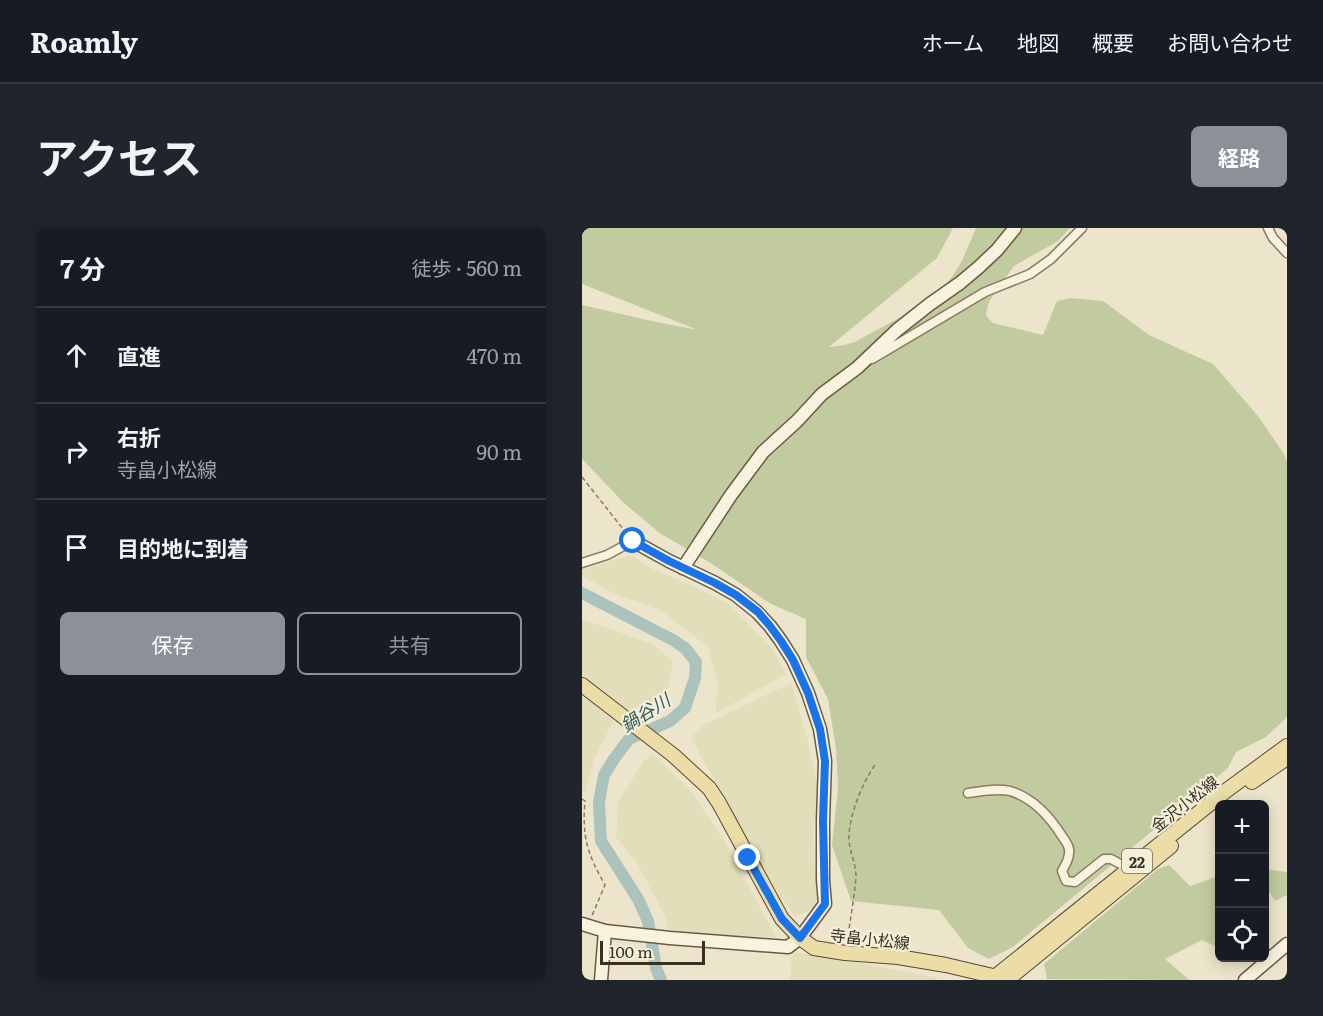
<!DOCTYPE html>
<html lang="ja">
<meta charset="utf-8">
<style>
:root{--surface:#171b24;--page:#20242c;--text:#f1f3f6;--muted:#9ea1a6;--line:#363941;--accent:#8c9099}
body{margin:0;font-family:Literata,"Noto Sans JP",serif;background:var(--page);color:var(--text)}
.controls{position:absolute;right:18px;bottom:18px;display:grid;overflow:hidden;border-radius:9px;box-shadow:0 3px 15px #0003}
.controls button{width:54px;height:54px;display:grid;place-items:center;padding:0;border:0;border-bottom:2px solid var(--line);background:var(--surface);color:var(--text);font:30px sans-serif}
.scale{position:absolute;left:18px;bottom:15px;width:105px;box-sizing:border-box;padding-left:6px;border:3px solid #3a3022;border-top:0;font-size:16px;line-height:21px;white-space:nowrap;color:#3a3022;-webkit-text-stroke:4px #f4efda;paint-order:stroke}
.stop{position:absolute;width:18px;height:18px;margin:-14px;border:4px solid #1a73e8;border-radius:50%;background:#fff}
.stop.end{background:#1a73e8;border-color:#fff;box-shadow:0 2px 6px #0008}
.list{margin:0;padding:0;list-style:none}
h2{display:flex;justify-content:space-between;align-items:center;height:78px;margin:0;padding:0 24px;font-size:26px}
h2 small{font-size:20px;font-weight:400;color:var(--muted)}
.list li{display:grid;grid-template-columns:39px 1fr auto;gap:18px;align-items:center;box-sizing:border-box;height:96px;padding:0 24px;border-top:2px solid var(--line)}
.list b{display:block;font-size:22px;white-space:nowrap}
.list p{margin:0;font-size:20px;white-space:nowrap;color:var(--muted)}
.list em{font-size:20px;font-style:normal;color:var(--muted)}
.actions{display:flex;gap:12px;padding:18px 24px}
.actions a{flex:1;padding:14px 0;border:2px solid var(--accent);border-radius:9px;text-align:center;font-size:21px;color:var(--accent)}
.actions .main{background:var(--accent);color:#fff}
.icon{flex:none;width:33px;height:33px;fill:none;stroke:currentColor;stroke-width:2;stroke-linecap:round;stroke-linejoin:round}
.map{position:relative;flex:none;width:705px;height:752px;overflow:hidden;border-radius:9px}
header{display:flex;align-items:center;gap:36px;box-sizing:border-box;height:84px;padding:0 30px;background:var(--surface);border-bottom:2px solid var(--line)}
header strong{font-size:28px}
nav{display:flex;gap:33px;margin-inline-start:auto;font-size:21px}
.intro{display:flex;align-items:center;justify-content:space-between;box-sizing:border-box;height:144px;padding:0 36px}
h1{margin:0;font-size:42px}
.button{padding:15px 27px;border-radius:9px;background:var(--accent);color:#fff;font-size:21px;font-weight:700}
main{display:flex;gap:36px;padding:0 36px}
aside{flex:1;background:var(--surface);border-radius:9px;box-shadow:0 3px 15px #0003}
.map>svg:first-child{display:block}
.farmland{fill:#e2deb9}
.green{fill:#c2cb9f}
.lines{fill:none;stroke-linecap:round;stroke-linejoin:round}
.river{stroke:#abc2bd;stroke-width:12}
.street-casing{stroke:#897960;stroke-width:11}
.secondary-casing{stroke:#6b5a43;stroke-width:15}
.primary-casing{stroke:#574733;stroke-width:16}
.path{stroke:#897960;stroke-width:1.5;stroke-dasharray:4.5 3;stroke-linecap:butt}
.street{stroke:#f8f2de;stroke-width:8}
.secondary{stroke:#f8f2de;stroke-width:12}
.primary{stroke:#ecdca6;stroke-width:14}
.route{stroke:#1a73e8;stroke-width:8}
.labels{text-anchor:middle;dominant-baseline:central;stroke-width:4.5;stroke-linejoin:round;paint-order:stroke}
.shield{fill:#f4efda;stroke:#726959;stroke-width:1.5}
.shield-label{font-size:15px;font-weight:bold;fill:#3a3022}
.street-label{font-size:16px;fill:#3a3022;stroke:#f4efda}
.water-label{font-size:18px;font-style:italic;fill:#335959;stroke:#f4efda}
</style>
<header>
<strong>Roamly</strong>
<nav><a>ホーム</a><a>地図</a><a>概要</a><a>お問い合わせ</a></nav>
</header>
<div class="intro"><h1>アクセス</h1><a class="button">経路</a></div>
<main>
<aside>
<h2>7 分<small>徒歩 · 560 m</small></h2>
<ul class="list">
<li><svg class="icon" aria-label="ahead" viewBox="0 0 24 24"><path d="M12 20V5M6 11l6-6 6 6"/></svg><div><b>直進</b></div><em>470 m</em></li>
<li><svg class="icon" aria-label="right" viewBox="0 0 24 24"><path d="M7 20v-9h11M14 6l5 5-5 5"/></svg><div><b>右折</b><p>寺畠小松線</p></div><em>90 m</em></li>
<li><svg class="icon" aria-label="arrive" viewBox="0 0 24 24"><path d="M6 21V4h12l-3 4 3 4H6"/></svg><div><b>目的地に到着</b></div></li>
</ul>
<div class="actions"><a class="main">保存</a><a>共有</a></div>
</aside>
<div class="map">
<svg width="705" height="752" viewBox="0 0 705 752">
<rect width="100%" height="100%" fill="#ede5cb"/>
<g class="farmland">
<polygon points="48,327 73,342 113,359 147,376 189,419 204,446 134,485 135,450 125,418 78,382 33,366 0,348 0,342"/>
<polygon points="0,391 70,416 91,433 85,465 68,476 45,482 0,449"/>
<polygon points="209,455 226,513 236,561 231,606 235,679 213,689 183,645 109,510 119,498"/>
<polygon points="0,468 32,492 12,531 3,565 0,562"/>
<polygon points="71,526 109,563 141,611 194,709 124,708 86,704 83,688 55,635 34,610 36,574 62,533"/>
<polygon points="210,724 241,728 356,750 356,752 208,752"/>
</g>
<g class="green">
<path d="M0,0h371l-16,30 -108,89 15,-2 11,-3c29,-17 77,-38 96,-64 11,-14 18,-34 25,-50h94l-12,13 -44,25 -18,25 -7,11 -3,12 3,5 4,4 50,12 14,-34 14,-3 32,3 46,34 64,29 45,52 24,35 5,10v256l-21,20 -30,15 -8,16 -215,179 -24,12 -21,-11 -29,-38 -88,-9 -19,-56 6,-57 -2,-39 -8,-50 -22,-42v-38l-35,-15 -62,-42 -48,-28 -36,-30 -43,-45v-154l74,17 42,8 -116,-46z"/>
<polygon points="587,637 608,658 637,648 637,720 620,712 583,731 607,752 465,751 462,736 576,641"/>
<polygon points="682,641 705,644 705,667 693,673 686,662 683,663"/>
</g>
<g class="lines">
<polyline class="river" points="0,365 91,412 103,420 114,434 113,450 103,480 88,493 47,511 32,531 22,547 17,574 19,613 56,671 66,693 74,740 79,752"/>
<defs>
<g id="street">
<polyline points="686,0 691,10 705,25"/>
<polyline points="290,131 403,64 448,46 469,31 500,0"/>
<polyline points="0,335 25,327 51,313"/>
<path d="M386,565c14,-2 29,-5 42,-2 24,7 40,26 52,45 3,4 6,8 7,13 1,8 -3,15 -7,22l4,10 9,1 29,-23h7l17,9"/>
</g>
<g id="secondary">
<polyline points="101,340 149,267 181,224 215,193 240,166 275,140 315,102 348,76 378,55 397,39 415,22 433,0"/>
<polyline points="0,696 23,703 88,710 206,719 218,710 243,676 241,652 241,593 243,533 238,501 226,465 211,432 199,413 188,398 175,384 154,367 133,355 87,333 51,313"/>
<polyline points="19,752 23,703"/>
<polyline points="663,752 705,716"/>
</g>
<g id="primary">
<polyline points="0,457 91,527 127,560 137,575 200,691 218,710 232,720 263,725 316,729 364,737 428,752"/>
<polyline points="670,554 705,530"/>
<polyline points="409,752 645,562 705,518"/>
<polyline points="425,752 589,618"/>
</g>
</defs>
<use href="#street" class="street-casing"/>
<use href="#secondary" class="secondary-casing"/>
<use href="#primary" class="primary-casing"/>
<g class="path">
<polyline points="0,249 45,306"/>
<path d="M0,571l3,2c-3,36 2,52 20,84l-14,33"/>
<path d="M265,715c3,-22 7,-44 9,-66 0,-14 -6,-23 -7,-37 -1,-22 13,-57 26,-75"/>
</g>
<use href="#street" class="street"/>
<use href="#secondary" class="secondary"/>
<use href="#primary" class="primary"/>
</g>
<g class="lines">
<polyline class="route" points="51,313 87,333 133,355 154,367 176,384 188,398 199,413 211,432 226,465 238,501 243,533 241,593 243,676 218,710 200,691 166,630"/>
</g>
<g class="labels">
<rect class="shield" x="540" y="621" width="30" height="24" rx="4.5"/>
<g class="shield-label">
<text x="555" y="633">22</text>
</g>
<g class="street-label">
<text transform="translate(602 575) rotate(-38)">金沢小松線</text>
<text transform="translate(288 710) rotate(6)">寺畠小松線</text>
</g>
<g class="water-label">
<text transform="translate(63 484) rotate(-32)">鍋谷川</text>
</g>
</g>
</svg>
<div class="controls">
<button>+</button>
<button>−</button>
<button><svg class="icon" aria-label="locate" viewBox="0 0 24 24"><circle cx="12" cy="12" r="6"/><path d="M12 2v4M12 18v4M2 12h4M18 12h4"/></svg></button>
</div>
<div class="scale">100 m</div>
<div class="stop" style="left:51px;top:313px"></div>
<div class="stop end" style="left:166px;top:630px"></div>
</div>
</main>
